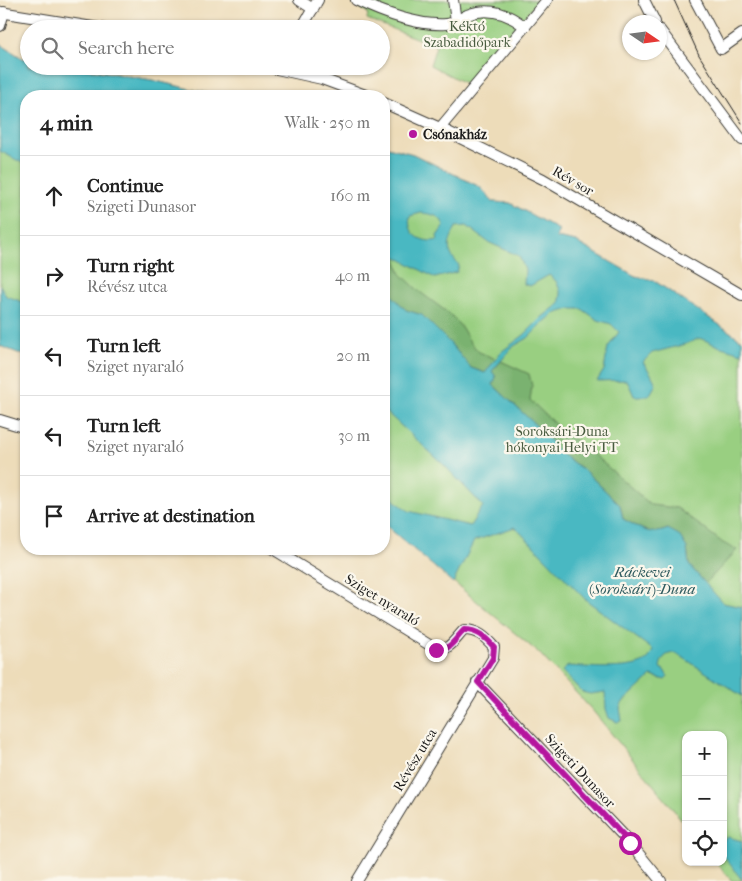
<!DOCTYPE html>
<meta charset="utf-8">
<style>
:root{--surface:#fff;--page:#f2f2f2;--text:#222;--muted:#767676;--line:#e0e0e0}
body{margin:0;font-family:"IM FELL French Canon",serif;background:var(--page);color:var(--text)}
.controls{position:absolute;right:15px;bottom:15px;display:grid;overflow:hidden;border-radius:10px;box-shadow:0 1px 4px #0004}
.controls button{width:45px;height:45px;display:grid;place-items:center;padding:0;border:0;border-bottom:1px solid var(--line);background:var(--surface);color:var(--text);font:25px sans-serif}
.compass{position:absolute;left:622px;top:15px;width:45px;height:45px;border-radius:50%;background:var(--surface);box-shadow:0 1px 4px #0004;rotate:103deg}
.stop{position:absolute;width:15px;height:15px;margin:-11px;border:4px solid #b5179e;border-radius:50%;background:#fff}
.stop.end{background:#b5179e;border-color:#fff;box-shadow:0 1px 5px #0008}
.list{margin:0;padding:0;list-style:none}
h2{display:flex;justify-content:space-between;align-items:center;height:65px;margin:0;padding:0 20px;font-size:21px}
h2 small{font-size:16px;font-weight:400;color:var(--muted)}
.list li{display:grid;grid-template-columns:32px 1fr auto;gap:15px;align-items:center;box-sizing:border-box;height:80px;padding:0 20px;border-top:1px solid var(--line)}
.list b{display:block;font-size:19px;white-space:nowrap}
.list p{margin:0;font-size:16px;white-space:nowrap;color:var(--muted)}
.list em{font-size:16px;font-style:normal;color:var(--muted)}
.icon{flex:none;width:28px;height:28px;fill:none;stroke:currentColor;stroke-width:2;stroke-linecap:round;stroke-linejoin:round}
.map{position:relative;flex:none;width:742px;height:881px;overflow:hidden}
.search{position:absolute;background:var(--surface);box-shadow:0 1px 4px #0004;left:20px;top:20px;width:370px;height:55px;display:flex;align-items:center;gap:12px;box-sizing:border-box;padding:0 18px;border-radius:28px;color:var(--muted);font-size:19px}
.panel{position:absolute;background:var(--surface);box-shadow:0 1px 4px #0004;left:20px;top:90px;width:370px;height:465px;border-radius:20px}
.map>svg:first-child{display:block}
.green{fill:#99cf81;stroke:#5a764e}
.forest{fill:#7ab26f;stroke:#4b6746}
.water{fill:#49b8c2;stroke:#326a6f;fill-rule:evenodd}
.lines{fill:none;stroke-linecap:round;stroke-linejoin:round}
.minor-casing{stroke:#3b3934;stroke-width:12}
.minor{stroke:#fff;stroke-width:10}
.tram{stroke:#1c1c1c;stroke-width:1}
.route{stroke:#b5179e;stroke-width:6}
.poi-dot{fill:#b5179e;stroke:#fbf7ec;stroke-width:2}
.labels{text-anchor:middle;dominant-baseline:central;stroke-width:4.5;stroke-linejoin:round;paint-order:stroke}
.park-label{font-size:14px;fill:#485b3f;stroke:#fbf7ec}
.poi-label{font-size:14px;font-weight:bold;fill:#1c1c1c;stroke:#fbf7ec;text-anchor:start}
.street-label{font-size:14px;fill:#1c1c1c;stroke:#fbf7ec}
.water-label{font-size:15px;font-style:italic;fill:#2e5a5e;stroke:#fbf7ec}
</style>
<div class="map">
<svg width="742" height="881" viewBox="0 0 742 881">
<rect width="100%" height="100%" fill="#fbf7ec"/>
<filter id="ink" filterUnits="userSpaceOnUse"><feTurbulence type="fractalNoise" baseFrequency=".02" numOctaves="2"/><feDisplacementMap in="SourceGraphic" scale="10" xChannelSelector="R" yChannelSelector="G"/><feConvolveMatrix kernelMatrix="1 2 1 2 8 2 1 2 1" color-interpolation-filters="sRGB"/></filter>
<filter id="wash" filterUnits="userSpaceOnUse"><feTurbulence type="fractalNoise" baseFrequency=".0096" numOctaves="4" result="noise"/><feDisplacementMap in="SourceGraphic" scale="20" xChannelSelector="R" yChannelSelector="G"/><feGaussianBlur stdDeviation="1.12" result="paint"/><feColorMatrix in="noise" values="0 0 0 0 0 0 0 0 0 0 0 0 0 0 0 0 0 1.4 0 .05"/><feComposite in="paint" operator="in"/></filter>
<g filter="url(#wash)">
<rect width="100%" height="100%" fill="#eddcb9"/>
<g class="green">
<polygon points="348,0 539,0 466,84 430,65 436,46 367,19 368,13"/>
<polygon points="0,44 22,58 29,60 29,66 69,66 152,80 219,96 26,96 26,356 0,346"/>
<polygon points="384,146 413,154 480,187 493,202 510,203 559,230 556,238 576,242 635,276 653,280 742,340 742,881 732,881 716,862 723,862 723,735 686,735 686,825 593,711 540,654 384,524"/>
</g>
<g class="forest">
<polygon points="384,254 395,256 401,274 420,292 451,315 462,328 470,342 479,352 496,359 486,373 471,368 450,343 422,315 406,310 391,296 384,287"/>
<path d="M501,361l28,13 3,12 -2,14 29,28 26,19 66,58 26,3 46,35 14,7 -32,34 -16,-19 -2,-17 -19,-19c-19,8 -27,-1 -45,-10l-3,-14 -35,-34 -25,-18 -19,-23 -48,-45 -1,-14z"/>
</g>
<g class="water">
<polygon points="0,44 22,58 29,60 29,66 69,66 152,80 219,96 26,96 26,165 0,151"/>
<path d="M384,146l29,8 67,33 13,15 17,1 49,27 -3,8 20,4 59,34 18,4 89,60v13l-24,-7 -18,-8 -14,6 -34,9 -9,9 8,12 5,10 -7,12h-15l-7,-16 -30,1 7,-11 4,-23 11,-15 -8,-8 -13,-4 -16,-11h-12l-16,5 -11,9 -15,15 -14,8 -22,25 4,6 -3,8 48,45 19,23 25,18 35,34 3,14c18,9 26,18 45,10l11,6 8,13 2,17 34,38 19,4v89l-66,-43c-10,0 -15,5 -16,15l4,2 4,7 -3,3 -14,-4 -28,26 -3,6 2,13 -5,1 -8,-4 -3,-9 -1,-17 -15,2 -8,-2 -20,-21 6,-5c19,1 59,5 76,-4 5,-3 7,-7 9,-12l-67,-50 -71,-73 -41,14 -21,42 -69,-59v-38l11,15 14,10 61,15 13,-20 -39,-41 -60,-55v-123l22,23 16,5 28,28 21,25 14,5 16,-21 23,-17 17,-17 18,-14 2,-9 -2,-7 -3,-7 -7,-6 -19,11 -6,-2 1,-14 -6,-14 -31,-14 -21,-16 -11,1c-8,17 -11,23 3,38l-2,7 -22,6 -40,-22 -11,-2zM421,213c10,1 20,2 23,13l-7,10 1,4c-16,4 -32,-6 -28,-24z"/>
<polygon points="0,285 6,296 26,303 26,356 0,346"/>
<polygon points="728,837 742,841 742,880 723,855 723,841"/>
</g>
</g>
<g filter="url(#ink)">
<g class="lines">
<defs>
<g id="minor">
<polyline points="299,0 313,9"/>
<path d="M356,0c25,12 62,26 90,24 8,0 14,-6 21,-9 21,-8 41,-2 58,12"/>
<polyline points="453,0 456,21"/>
<polyline points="644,0 655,22"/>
<polyline points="695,0 721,49 742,34"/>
<polyline points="0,12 105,29"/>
<polyline points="0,26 4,12"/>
<polyline points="301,29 318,0"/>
<polyline points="660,30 742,140"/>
<polyline points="263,66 322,79 368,96"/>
<polyline points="384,103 440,128 543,179 742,295"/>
<polyline points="440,128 547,0"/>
<polyline points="0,420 26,428"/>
<path d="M273,549l163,100c13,3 20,-11 28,-19 14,0 21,7 30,17l-1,11 -136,223"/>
<polyline points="477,682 630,843 661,881"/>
</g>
</defs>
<use href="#minor" class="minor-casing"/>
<use href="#minor" class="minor"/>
<polyline class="tram" points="674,0 699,55 742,123"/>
</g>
</g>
<g class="lines" filter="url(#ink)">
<path class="route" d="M436,650c13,2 20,-12 28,-20 14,0 21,7 30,17l-1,11 -15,24 152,161"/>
</g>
<circle class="poi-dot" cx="413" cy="134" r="5"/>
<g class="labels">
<g class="park-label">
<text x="467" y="26">Kéktó<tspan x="467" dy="16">Szabadidőpark</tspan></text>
<text x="562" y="431">Soroksári-Duna<tspan x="562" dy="16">hókonyai Helyi TT</tspan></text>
</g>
<g class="poi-label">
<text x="423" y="134">Csónakház</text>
</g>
<g class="street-label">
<text transform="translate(573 181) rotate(30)">Rév sor</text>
<text transform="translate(382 600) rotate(32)">Sziget nyaraló</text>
<text transform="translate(415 760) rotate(-59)">Révész utca</text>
<text transform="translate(580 771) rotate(47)">Szigeti Dunasor</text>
</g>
<g class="water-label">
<text x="642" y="572">Ráckevei<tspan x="642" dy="17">(Soroksári)-Duna</tspan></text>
</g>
</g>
</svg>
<div class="controls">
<button>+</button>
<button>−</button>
<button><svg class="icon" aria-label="locate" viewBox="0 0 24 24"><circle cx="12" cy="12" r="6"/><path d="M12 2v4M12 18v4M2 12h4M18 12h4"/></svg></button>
</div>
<svg class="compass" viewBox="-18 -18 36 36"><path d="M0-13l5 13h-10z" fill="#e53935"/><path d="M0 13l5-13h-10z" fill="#767676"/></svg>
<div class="stop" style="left:630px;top:843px"></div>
<div class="stop end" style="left:436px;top:650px"></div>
<div class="search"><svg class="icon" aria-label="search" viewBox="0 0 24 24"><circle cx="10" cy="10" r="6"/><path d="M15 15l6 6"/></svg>Search here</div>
<section class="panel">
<h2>4 min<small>Walk · 250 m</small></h2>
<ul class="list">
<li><svg class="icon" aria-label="ahead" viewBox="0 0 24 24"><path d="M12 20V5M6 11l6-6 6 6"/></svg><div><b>Continue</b><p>Szigeti Dunasor</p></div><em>160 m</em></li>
<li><svg class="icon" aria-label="right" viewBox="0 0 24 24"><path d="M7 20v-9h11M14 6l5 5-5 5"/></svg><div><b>Turn right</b><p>Révész utca</p></div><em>40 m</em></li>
<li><svg class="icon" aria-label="left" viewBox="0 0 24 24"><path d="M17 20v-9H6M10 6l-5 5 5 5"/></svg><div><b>Turn left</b><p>Sziget nyaraló</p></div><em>20 m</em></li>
<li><svg class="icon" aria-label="left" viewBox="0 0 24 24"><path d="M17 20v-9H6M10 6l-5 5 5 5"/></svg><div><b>Turn left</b><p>Sziget nyaraló</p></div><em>30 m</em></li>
<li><svg class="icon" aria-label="arrive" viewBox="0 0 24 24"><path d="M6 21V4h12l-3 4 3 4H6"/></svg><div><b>Arrive at destination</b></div></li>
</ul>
</section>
</div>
